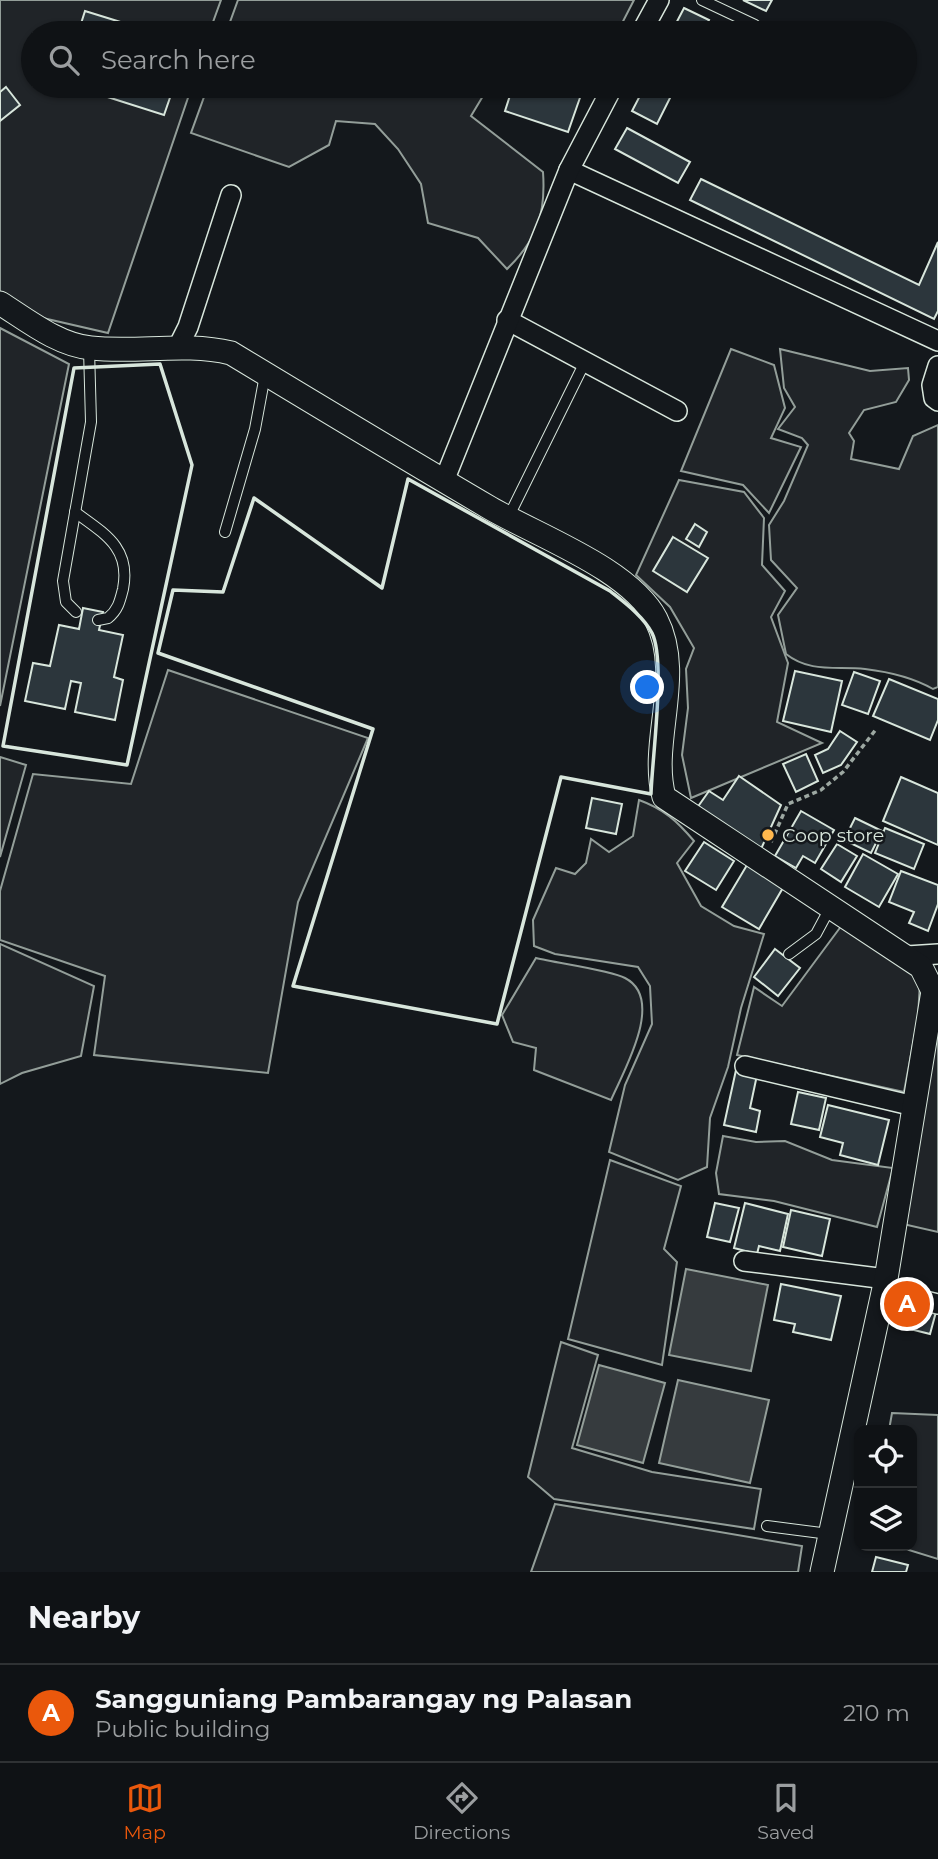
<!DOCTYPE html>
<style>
:root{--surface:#0f1215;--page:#181b1e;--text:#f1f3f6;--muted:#9b9ea0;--line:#2f3234;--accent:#ea580c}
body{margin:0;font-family:Montserrat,sans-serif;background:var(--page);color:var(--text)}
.controls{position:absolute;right:21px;bottom:21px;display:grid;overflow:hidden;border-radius:14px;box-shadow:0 2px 5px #0004}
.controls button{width:63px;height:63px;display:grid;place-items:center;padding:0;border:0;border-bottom:2px solid var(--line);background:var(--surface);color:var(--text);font:35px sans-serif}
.you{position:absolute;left:648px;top:688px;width:24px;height:24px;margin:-18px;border:5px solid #fff;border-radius:50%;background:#1a73e8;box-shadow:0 0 0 10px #1a73e833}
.badge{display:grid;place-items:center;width:46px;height:46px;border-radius:50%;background:var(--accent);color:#fff;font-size:23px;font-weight:700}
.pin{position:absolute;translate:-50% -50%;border:4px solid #fff;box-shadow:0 2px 7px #0006}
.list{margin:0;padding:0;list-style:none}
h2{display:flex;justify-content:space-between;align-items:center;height:91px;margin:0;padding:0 28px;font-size:30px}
h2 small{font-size:23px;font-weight:400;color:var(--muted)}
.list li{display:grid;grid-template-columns:46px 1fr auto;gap:21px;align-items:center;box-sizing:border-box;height:98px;padding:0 28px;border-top:2px solid var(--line)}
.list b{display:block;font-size:26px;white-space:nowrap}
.list p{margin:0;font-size:23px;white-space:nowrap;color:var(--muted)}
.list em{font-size:23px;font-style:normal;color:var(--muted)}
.icon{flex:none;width:38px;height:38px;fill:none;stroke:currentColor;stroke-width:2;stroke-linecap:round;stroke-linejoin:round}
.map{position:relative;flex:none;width:938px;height:1572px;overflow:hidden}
.search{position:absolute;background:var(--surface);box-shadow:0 2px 5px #0004;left:21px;right:21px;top:21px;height:77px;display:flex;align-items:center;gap:18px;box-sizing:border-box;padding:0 24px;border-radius:38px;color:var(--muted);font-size:26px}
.sheet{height:189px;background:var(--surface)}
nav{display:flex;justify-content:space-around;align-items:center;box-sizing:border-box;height:98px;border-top:2px solid var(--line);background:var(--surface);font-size:19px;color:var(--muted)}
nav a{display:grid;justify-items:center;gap:4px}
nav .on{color:var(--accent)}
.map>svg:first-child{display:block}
.green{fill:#202428;stroke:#939e99;stroke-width:2}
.water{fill:#363b3e;stroke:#939e99;stroke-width:2}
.building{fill:#2c363c;stroke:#d8e6dc;stroke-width:2}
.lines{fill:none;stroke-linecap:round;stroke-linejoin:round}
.service-casing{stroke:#d8e6dc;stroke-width:12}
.minor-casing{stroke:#d8e6dc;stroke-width:22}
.tertiary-casing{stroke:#d8e6dc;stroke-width:25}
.path{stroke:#9da8a2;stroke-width:3.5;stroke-dasharray:5 3.5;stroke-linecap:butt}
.service{stroke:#14181c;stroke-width:10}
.minor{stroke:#14181c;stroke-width:19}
.tertiary{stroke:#14181c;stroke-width:23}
.wall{stroke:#d8e6dc;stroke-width:3.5}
.poi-dot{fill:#ffb74d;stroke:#14181c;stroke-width:2.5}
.labels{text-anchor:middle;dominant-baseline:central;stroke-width:5;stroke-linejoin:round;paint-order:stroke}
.poi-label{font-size:19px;fill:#d8e6dc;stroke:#14181c;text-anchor:start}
</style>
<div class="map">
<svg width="938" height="1572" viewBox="0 0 938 1572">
<rect width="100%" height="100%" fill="#14181c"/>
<g class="green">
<polygon points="0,0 221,0 209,33 33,33 33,86 192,86 108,333 43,318 0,291"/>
<polygon points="238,0 634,0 617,33 226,33"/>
<path d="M208,86h281l-18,30 72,56c3,42 -6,68 -36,97l-29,-31 -50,-15 -7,-39 -23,-35 -23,-25 -39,-3 -7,24 -40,22 -98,-34z"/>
<polygon points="0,328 69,364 0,706"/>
<polygon points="731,349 774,365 785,408 771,438 801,447 769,513 743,485 681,471"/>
<path d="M780,349l90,22 38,-3 1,12 -13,22 -32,8 -15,23 5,8 -3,18 48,10 14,-33 25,-11v262l-5,2c-21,-12 -43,-17 -68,-20 -29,-3 -55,4 -79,-15l-8,-39 19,-27 -26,-28 -2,-35 15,-24 24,-56 -6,-7 -24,-9 17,-22 -11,-19z"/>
<polygon points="679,480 744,492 764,518 762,565 785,591 771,617 788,663 777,722 822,743 691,798 682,755 688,708 686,669 694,648 670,607 636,575"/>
<polygon points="168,670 368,738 298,902 268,1073 94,1055 105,976 0,940 0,891 33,774 131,784"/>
<polygon points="0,757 26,765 0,857"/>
<path d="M639,800c25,9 38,21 55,41l-17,22 24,43 33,20 30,8 -23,74 -13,59 -18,51 -3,49 -29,13 -69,-28 16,-67 27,-61 -2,-38 -12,-19 -83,-13 -21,-8 -1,-26 23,-52 19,6 11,-11 5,-24 18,13 24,-16z"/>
<polygon points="842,925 901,963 920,982 918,1017 904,1092 737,1055 754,987 782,1006"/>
<polygon points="0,944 94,986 81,1056 22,1073 0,1084"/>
<path d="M536,958c20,5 74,12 89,20 41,21 -2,94 -14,122l-77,-30 2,-22 -23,-6 -11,-27z"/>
<polygon points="938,1014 938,1232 903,1224"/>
<polygon points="723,1136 756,1142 785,1141 832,1160 893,1168 877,1227 774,1201 719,1194 716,1173"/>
<polygon points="610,1160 681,1186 664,1249 677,1262 662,1365 568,1339"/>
<polygon points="561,1342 598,1355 572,1448 652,1472 761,1489 754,1529 554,1499 528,1477"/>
<polygon points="892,1413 938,1415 938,1559 896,1546 912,1546 912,1430 889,1430"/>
<polygon points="555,1504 802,1546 798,1572 531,1572"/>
</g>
<g class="water">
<polygon points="686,1269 768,1285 751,1371 669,1355"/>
<polygon points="599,1365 665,1383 643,1463 577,1445"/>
<polygon points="678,1380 769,1400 750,1483 659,1463"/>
</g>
<g class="building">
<polygon points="743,0 772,0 766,11"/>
<polygon points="684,8 709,20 702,33 671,33"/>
<polygon points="85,11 156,33 78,33"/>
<polygon points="73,86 174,86 164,115"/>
<polygon points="513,86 563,86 582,92 568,132 505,111"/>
<polygon points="645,86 676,86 657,124 632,111"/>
<polygon points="6,87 20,105 0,121 0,92"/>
<polygon points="627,128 690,162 678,183 615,149"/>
<polygon points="701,179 919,285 938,242 938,311 934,319 690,200"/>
<polygon points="695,524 707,532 699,547 686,539"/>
<polygon points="673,537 708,558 687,592 653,571"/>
<polygon points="83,608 103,612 99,630 123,635 114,677 123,680 115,720 75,712 81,683 71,681 65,709 25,701 33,663 50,666 59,625 79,629"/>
<polygon points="795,671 842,681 831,732 783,721"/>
<polygon points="854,672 880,681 868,714 842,705"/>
<polygon points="889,679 938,699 938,720 930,740 873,716"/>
<polygon points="840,731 857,742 841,765 823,773 815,755 828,749"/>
<polygon points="806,754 818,781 796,792 783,764"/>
<polygon points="739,776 781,805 761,849 697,808 709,791 723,800"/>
<polygon points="901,777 938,793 938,845 883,821"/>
<polygon points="592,798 622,804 616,834 586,828"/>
<polygon points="801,811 834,830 815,863 803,856 796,868 775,856"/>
<polygon points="855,818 882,831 871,853 844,840"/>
<polygon points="885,828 924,844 914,869 875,853"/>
<polygon points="704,842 734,861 716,890 685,871"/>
<polygon points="837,844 857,856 841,882 821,869"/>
<polygon points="863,854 898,874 879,907 845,887"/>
<polygon points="747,865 784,886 759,929 722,907"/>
<polygon points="901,871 938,885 938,904 928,931 909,923 914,912 889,902"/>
<polygon points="775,949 800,968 778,996 754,977"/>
<polygon points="736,1070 757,1075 750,1108 760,1111 756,1132 724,1125"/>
<polygon points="798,1092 826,1098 819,1130 791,1124"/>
<polygon points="828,1105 889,1120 878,1165 840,1155 843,1143 820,1137"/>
<polygon points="715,1203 739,1208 730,1242 707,1237"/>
<polygon points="745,1203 788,1214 780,1251 759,1246 757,1254 734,1248"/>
<polygon points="791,1210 830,1219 822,1256 783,1247"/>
<polygon points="781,1284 841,1296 831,1340 793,1332 795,1324 774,1320"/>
<polygon points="904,1300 937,1308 930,1334 898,1326"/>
<polygon points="876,1557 908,1565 906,1572 872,1572"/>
</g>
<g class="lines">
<defs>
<g id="service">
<polyline points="702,0 755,25"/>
<path d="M75,512c30,22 56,36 48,77 -3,12 -5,21 -15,29l-10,2"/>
<polyline points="508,518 585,362"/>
<polyline points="225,532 255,429 265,375"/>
<polyline points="76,612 66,602 63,581 91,422 89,349"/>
<polyline points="789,954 816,934 831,906"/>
<polyline points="767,1526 829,1534"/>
</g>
<g id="minor">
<polyline points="641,33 659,0"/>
<polyline points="569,170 938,341"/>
<polyline points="507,320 677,411"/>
<polyline points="177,349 188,327 231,195"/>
<polyline points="938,366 932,385 934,398 938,401"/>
<polyline points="444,481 569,170 613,86"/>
<polyline points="907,956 938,954"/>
<polyline points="745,1066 914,1106"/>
<polyline points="744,1261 886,1279"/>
<polyline points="884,1291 938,1304"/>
</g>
<path id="tertiary" d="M0,303c27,17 58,42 91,45 47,5 94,-6 140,5 86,52 172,104 259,155 48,28 140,61 166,111 29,56 -7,123 8,178l257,170 12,24 -47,288 -64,293"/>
</defs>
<use href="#service" class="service-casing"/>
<use href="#minor" class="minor-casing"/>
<use href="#tertiary" class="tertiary-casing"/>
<polyline class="path" points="771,842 788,804 821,790 843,772 877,728"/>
<use href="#service" class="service"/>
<use href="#minor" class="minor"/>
<use href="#tertiary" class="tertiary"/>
<g class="wall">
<polygon points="160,364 192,465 127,765 3,746 74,368"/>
<path d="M408,479l202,112c15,12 33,25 42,42 14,28 0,126 -1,161l-90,-17 -64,247 -204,-38 80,-257 -215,-76 15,-63 50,2 31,-94 128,90z"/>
</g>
</g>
<circle class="poi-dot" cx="768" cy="835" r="7"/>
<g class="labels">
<g class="poi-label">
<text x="782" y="835">Coop store</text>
</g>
</g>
</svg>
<div class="controls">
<button><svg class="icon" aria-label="locate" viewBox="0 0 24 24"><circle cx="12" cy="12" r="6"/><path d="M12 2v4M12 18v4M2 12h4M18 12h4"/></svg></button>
<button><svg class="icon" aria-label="layers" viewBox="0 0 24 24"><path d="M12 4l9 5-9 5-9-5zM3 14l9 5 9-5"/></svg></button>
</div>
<div class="you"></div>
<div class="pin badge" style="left:907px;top:1304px">A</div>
<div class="search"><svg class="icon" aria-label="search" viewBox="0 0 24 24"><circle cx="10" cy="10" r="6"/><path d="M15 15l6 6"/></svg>Search here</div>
</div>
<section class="sheet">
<h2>Nearby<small></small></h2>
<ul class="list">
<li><span class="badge">A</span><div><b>Sangguniang Pambarangay ng Palasan</b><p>Public building</p></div><em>210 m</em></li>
</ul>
</section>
<nav>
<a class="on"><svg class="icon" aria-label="map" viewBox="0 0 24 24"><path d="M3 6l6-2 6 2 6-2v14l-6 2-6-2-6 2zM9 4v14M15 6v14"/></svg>Map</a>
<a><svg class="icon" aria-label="directions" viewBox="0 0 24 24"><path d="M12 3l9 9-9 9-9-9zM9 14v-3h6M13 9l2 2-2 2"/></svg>Directions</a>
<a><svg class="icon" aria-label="saved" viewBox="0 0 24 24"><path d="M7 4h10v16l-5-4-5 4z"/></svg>Saved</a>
</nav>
